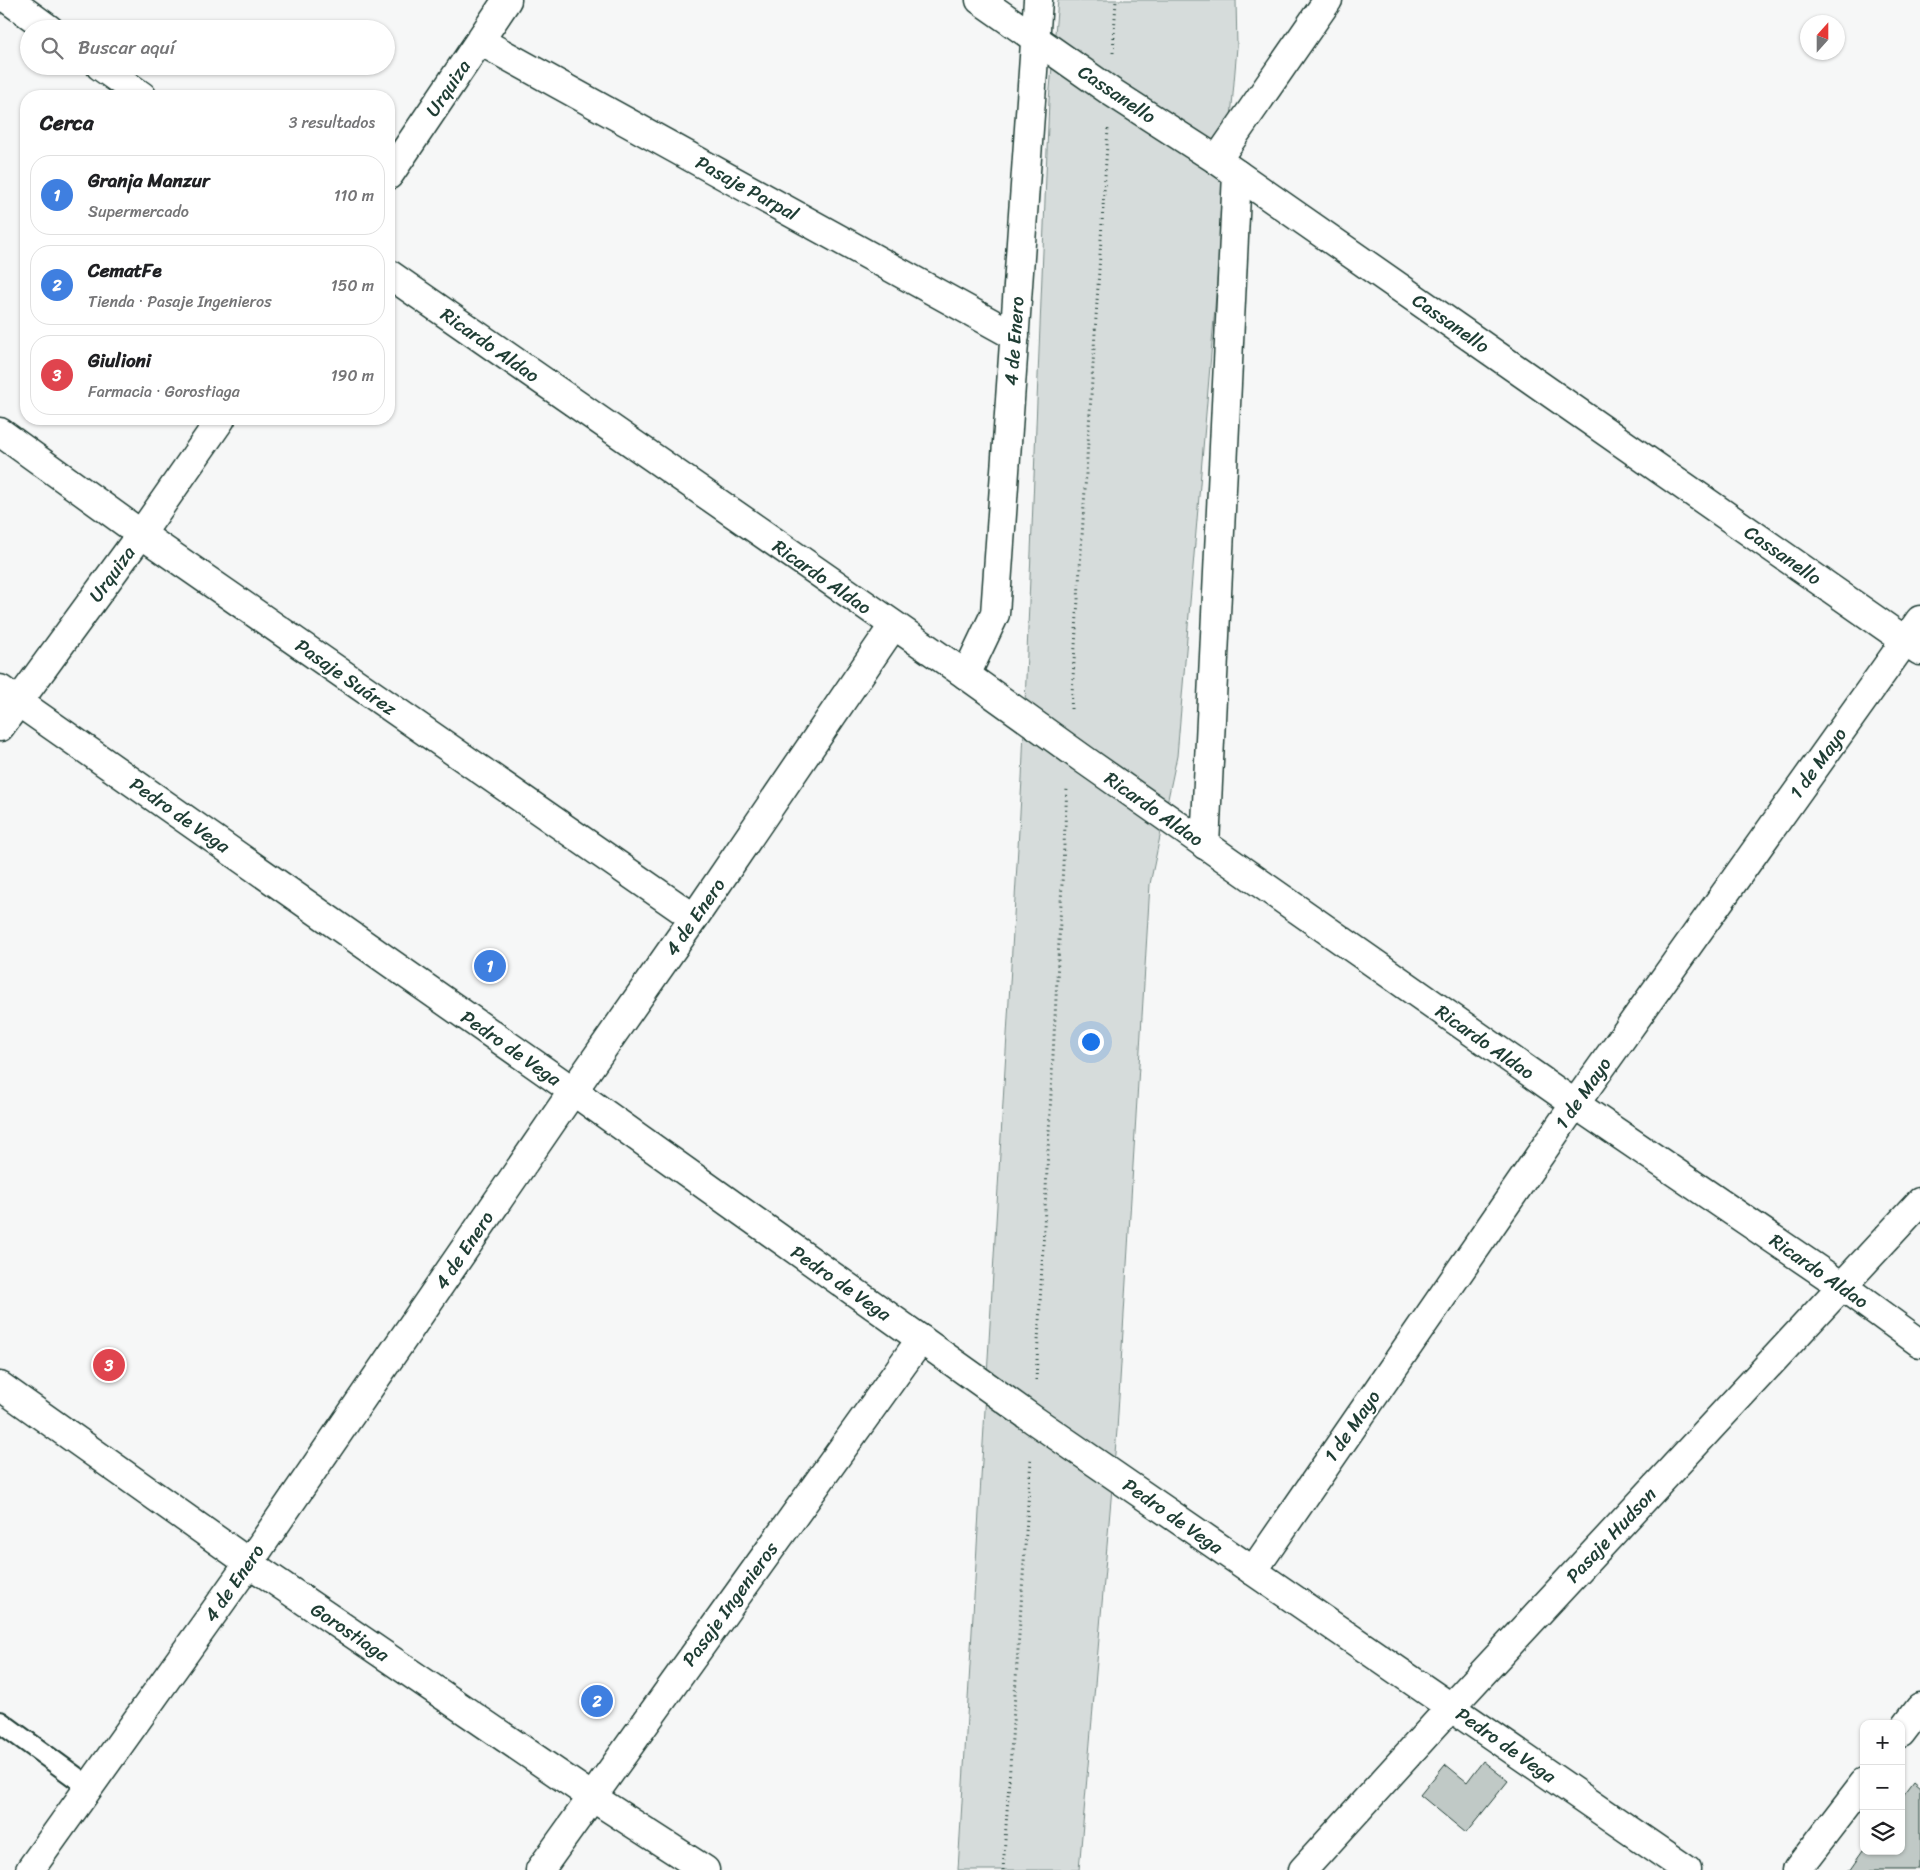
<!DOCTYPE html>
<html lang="es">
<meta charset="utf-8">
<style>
:root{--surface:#fff;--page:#f2f2f2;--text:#202124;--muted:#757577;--line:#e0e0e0;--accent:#7c3aed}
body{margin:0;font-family:Sriracha,sans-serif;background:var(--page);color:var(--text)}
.controls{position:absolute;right:15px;bottom:15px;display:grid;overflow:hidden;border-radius:10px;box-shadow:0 1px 4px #0004}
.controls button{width:45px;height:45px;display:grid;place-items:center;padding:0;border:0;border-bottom:1px solid var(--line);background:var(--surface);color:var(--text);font:25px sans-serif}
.compass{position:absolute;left:1800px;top:15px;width:45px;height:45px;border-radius:50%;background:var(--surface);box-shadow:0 1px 4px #0004;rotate:21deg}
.you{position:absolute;left:1090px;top:1041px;width:18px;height:18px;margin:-12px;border:4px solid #fff;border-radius:50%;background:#1a73e8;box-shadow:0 0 0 8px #1a73e833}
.badge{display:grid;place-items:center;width:32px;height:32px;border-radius:50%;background:var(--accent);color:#fff;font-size:16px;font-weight:700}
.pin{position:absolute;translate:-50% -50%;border:2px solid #fff;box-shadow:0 1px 5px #0006}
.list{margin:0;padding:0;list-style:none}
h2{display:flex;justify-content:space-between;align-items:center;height:65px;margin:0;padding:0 20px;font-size:21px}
h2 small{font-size:16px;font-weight:400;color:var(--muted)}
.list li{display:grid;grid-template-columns:32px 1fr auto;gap:15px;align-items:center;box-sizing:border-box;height:80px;margin:0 10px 10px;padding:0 10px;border:1px solid var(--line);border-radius:20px}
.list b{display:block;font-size:19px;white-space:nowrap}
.list p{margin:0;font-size:16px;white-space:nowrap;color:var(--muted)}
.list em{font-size:16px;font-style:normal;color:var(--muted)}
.icon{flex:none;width:28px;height:28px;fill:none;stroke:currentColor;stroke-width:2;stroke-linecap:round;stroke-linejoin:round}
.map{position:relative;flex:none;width:1920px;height:1870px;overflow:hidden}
.search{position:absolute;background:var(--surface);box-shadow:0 1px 4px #0004;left:20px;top:20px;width:375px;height:55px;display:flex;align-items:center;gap:12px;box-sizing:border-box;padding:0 18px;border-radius:28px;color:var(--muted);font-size:19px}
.panel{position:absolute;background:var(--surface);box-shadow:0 1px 4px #0004;left:20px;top:90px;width:375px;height:335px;border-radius:20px}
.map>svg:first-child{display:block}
.green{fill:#d6dcdb;stroke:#7a8c88}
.building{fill:#c0c9c6;stroke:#1f3d34}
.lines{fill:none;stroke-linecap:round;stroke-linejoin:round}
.lane-casing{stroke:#1f3d34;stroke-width:24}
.street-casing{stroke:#1f3d34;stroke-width:31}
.path{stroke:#1f3d34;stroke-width:3;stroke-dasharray:1 4;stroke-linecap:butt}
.lane{stroke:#fff;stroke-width:20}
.street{stroke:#fff;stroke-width:28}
.labels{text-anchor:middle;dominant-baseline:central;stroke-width:4;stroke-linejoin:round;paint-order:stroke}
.street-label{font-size:19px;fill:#1f3d34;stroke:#fff}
</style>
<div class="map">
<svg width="1920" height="1870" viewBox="0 0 1920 1870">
<rect width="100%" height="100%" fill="#f6f7f7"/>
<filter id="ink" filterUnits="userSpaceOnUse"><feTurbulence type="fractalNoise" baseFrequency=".02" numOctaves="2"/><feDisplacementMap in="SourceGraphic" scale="10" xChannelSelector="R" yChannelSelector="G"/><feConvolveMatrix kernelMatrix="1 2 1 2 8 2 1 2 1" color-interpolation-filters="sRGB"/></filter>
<g filter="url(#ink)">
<polygon class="green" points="1058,0 1236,0 1237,47 1177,756 1150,884 1117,1430 1079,1870 958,1870 1022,779 1049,100"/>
<g class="building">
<polygon points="1483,1761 1508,1781 1466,1833 1420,1795 1445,1764 1467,1782"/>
<polygon points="1913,1782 1920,1788 1920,1870 1850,1870 1864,1850 1901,1851 1901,1798"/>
</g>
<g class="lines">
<defs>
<polyline id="lane" points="0,1722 89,1787"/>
<g id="street">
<polyline points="9,0 49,29"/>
<polyline points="980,0 1110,91 1217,160 1920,651"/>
<polyline points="480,41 1015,336"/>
<polyline points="100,66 142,96"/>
<polyline points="1217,160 1328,0"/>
<polyline points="389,175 507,0"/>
<polyline points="389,274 966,675 1086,761 1575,1104 1842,1286 1920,1343"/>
<polyline points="0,432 141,534 694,918"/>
<polyline points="966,675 995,614 1038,0"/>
<polyline points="0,689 573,1091 1034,1420 1687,1870"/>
<polyline points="0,727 141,534 221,419"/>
<polyline points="1205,845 1237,174"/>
<polyline points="0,1386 249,1563 592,1797 705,1870"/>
<polyline points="1253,1571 1575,1104 1920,620"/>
<polyline points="1901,1733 1920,1708"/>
<polyline points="30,1870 249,1563 573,1091 694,918 893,626"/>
<polyline points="540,1870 921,1339"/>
<polyline points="1303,1870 1451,1707 1920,1202"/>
<polyline points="1797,1870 1864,1783"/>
</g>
</defs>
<use href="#lane" class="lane-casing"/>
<use href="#street" class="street-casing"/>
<g class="path">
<polyline points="1113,53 1116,0"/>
<polyline points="1071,709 1108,129"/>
<polyline points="1036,1380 1067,788"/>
<polyline points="1003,1870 1031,1459"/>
</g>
<use href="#lane" class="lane"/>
<use href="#street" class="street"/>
</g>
</g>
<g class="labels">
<g class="street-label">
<text transform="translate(448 88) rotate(-56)">Urquiza</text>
<text transform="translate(1117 94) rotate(34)">Cassanello</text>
<text transform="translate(747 188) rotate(29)">Pasaje Parpal</text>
<text transform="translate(1451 323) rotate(35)">Cassanello</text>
<text transform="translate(1014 341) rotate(-86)">4 de Enero</text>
<text transform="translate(490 345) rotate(35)">Ricardo Aldao</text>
<text transform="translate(1783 555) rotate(35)">Cassanello</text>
<text transform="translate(112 574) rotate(-54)">Urquiza</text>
<text transform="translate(822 577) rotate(35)">Ricardo Aldao</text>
<text transform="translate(346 677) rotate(35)">Pasaje Suárez</text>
<text transform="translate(1818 763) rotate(-54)">1 de Mayo</text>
<text transform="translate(1154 809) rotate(35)">Ricardo Aldao</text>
<text transform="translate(180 815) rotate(35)">Pedro de Vega</text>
<text transform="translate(695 917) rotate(-55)">4 de Enero</text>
<text transform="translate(1485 1042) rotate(35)">Ricardo Aldao</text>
<text transform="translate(511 1048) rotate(35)">Pedro de Vega</text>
<text transform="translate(1583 1093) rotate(-55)">1 de Mayo</text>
<text transform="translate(464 1250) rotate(-56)">4 de Enero</text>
<text transform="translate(1819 1271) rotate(35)">Ricardo Aldao</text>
<text transform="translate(841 1283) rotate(35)">Pedro de Vega</text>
<text transform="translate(1352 1426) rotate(-55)">1 de Mayo</text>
<text transform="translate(1173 1516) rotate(35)">Pedro de Vega</text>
<text transform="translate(1611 1535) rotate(-47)">Pasaje Hudson</text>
<text transform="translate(234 1583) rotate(-55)">4 de Enero</text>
<text transform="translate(730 1604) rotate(-54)">Pasaje Ingenieros</text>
<text transform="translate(350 1632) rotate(34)">Gorostiaga</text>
<text transform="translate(1506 1745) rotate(35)">Pedro de Vega</text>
</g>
</g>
</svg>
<div class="controls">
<button>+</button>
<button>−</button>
<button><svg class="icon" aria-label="layers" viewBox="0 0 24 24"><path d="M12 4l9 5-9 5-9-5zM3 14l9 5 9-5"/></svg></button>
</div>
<svg class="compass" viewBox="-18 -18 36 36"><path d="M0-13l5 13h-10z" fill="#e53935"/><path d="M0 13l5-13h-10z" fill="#757577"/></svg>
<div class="you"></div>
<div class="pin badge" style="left:490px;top:966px;background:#3f7fe0">1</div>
<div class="pin badge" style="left:597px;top:1701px;background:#3f7fe0">2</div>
<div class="pin badge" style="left:109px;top:1365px;background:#e0444e">3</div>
<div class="search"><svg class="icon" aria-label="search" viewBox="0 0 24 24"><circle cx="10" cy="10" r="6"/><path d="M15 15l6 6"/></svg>Buscar aquí</div>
<section class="panel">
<h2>Cerca<small>3 resultados</small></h2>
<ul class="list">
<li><span class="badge" style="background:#3f7fe0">1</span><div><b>Granja Manzur</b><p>Supermercado</p></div><em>110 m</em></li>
<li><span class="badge" style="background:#3f7fe0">2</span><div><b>CematFe</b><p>Tienda · Pasaje Ingenieros</p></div><em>150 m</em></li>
<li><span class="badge" style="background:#e0444e">3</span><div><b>Giulioni</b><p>Farmacia · Gorostiaga</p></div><em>190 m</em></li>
</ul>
</section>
</div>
